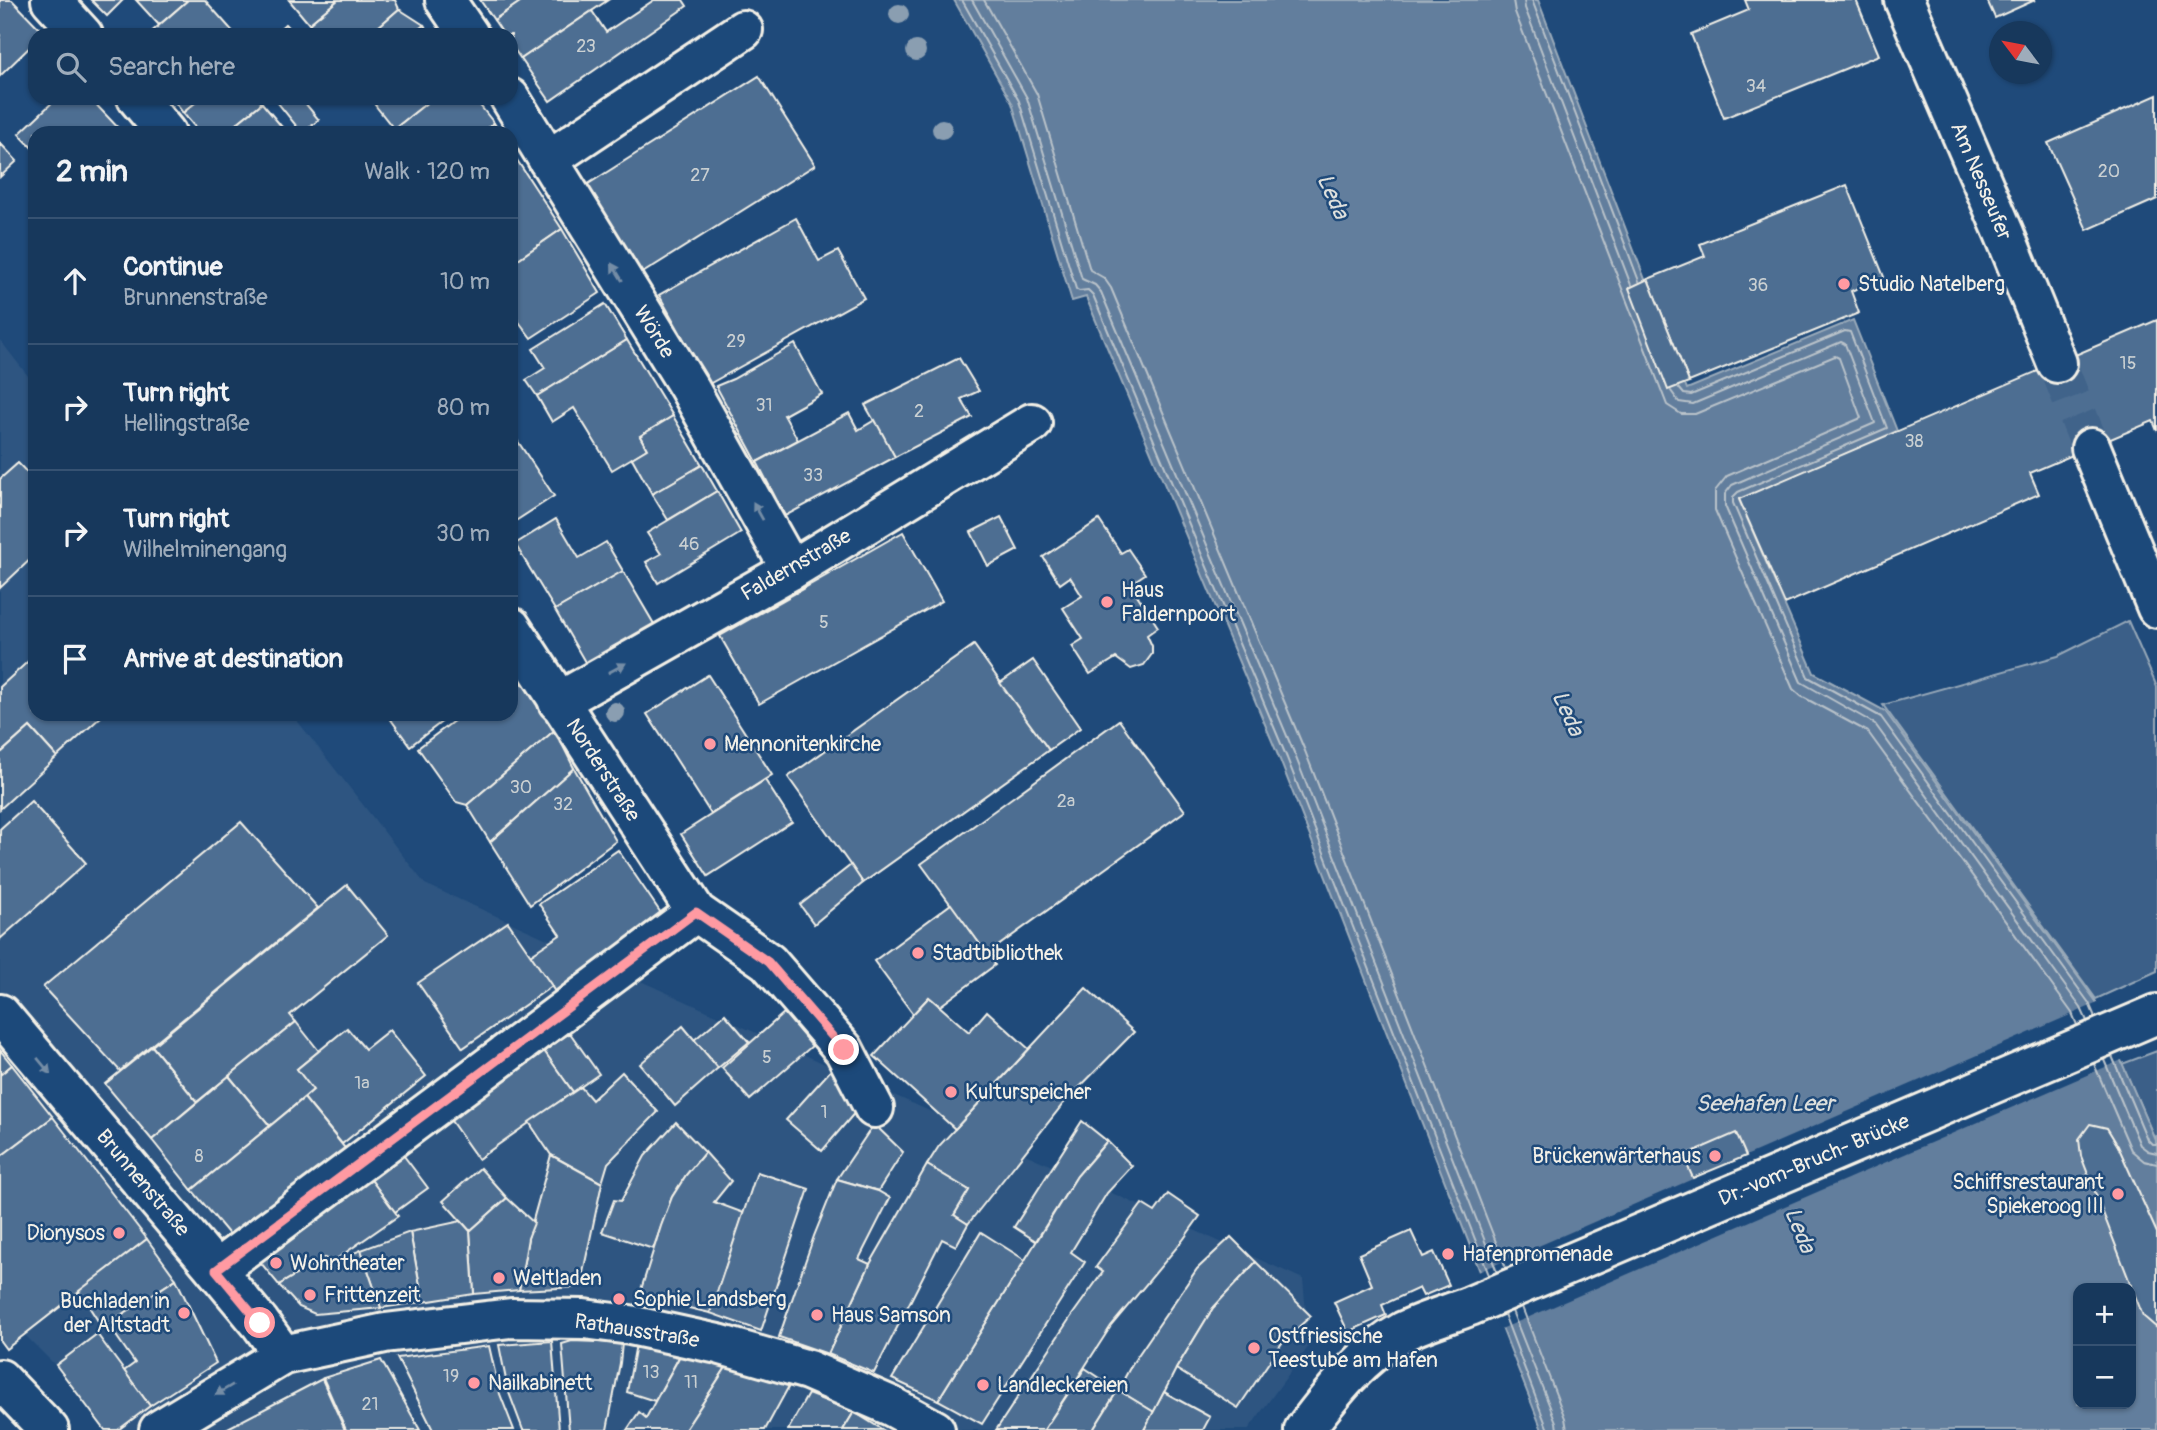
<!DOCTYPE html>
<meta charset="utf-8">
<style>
:root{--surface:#17385c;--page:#244365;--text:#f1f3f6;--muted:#9eacbb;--line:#365272}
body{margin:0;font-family:Pangolin,sans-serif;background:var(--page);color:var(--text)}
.controls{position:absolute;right:21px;bottom:21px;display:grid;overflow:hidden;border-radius:14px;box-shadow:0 2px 5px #0004}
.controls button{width:63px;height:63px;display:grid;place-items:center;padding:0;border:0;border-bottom:2px solid var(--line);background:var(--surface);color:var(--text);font:35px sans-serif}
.compass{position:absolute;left:1989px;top:21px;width:63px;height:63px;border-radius:50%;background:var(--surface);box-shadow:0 2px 5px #0004;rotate:302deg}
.stop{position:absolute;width:21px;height:21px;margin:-16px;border:5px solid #ff9aa2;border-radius:50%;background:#fff}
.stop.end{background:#ff9aa2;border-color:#fff;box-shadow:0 2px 7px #0008}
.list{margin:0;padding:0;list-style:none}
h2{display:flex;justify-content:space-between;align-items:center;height:91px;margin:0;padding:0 28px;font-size:30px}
h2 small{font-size:23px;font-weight:400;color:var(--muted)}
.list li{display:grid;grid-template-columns:46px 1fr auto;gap:21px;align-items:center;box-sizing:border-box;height:126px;padding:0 28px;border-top:2px solid var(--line)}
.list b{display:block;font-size:26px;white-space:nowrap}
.list p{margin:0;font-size:23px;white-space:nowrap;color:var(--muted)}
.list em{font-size:23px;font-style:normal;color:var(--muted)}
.icon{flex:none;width:38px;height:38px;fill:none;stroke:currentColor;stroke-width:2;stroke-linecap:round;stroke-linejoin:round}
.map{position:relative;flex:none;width:2157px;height:1430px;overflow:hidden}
.search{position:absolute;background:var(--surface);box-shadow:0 2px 5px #0004;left:28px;top:28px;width:490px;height:77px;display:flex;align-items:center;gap:18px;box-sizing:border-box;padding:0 24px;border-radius:21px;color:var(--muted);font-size:26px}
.panel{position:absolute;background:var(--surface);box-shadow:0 2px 5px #0004;left:28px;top:126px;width:490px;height:595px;border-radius:21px}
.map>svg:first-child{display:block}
.built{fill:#2d5581}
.green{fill:#3a5f88;stroke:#97a8b8;stroke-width:2}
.water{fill:#627e9d;stroke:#9cacbb;stroke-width:2;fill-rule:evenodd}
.pier{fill:#1f4a7a}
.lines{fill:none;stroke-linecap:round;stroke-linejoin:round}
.shore{stroke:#bac3ca;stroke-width:2}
.building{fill:#4d6e92;stroke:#f4f1e8;stroke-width:2}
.minor-tunnel{stroke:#3f638a;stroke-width:38;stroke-dasharray:38 19;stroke-linecap:butt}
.minor-casing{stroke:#f4f1e8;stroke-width:44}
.minor{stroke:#1f4a7a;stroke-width:38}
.tree{fill:#8a9eb1}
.oneway{fill:#748da6}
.route{stroke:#ff9aa2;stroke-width:9}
.poi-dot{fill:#ff9aa2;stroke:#1f4a7a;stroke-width:2.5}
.labels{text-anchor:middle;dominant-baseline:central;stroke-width:5;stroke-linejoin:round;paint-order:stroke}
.number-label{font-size:18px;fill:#cad0d2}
.street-label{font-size:21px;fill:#f4f1e8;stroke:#1f4a7a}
.poi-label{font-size:21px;fill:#f4f1e8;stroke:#1f4a7a;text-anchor:start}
.water-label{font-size:23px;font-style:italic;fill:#dee0dd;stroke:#1f4a7a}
</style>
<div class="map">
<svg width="2157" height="1430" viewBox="0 0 2157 1430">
<rect width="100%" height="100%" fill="#1f4a7a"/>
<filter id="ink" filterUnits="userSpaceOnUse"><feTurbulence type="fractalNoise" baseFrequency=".0143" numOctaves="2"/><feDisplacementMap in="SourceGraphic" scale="14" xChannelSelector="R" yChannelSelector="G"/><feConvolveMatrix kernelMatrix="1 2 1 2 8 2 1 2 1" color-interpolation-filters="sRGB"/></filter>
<g filter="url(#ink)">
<polygon class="built" points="0,340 35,385 35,714 292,714 425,884 1303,1279 1309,1346 1248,1430 120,1430 0,1310"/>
<g class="green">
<polygon points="2128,621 2157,687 2157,971 2096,999 1883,705 2058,656"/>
<polygon points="2157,1051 2157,1144 2122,1064"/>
</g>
<path class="water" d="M954,0h584l149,389 166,-69 44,111 -158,69 75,173 71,38 210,289 62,144v286h-615l-262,-670 -194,-463 -14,4 -60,-198zM2078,1288h53v116h-53z"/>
<polygon class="pier" points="2100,1002 2124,1059 1499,1330 1476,1273"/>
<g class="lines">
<g class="shore">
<polyline points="962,0 1019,101 1076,289 1079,291 1088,290 1093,295 1287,758 1489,1275"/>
<polyline points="972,0 1027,98 1082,279 1095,285 1101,292 1295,755 1497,1272"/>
<polyline points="984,0 1037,94 1090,270 1104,278 1111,288 1305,751 1506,1268"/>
<polyline points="1513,0 1515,12 1667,405 1681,414 1695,414 1835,356 1839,358 1861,418 1727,476 1715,491 1715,510 1793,689 1801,696 1868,732 2072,1013 2077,1025"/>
<polyline points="1524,0 1525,8 1631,285"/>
<polyline points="1532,0 1639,281"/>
<polyline points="1679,388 1684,394 1691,395 1845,331 1850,332 1887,428 1738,492 1733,497 1733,503 1808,677 1881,717 2089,1003 2095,1017"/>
<polyline points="1671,391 1679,402 1693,404 1841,342 1845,344 1875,423 1732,485 1725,494 1725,506 1801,682 1875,724 2081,1008 2087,1021"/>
<polyline points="2112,1056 2147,1139 2152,1144 2157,1144"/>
<polyline points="2104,1060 2140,1145 2148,1151 2157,1153"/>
<polyline points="2094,1064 2131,1150 2144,1161 2157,1164"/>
<polyline points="1522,1307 1565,1418 1567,1430"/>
<polyline points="1512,1311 1556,1422 1557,1430"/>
<polyline points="1504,1314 1548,1430"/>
</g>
</g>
<g class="building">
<polygon points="0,0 12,0 44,33 35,35 35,42 0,76"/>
<polygon points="91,0 123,0 107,16"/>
<polygon points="136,0 188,0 159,25"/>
<polygon points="188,0 205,0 236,35 148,35"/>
<polygon points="289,0 338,0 309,24"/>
<polygon points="338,0 395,0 399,9 369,35 318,35 309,24"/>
<polygon points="480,0 523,0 494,20"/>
<polygon points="523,0 608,0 521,59 511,45 511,35 504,35 494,20"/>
<polygon points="654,0 683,0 687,6 550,101 521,59 592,11 606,32"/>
<polygon points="1745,0 1856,0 1879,55 1724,118 1691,34 1749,10"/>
<polygon points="1987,0 2035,0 1995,18"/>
<polygon points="399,9 424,25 412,35 369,35"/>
<polygon points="285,24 295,35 273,35"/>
<polygon points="424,25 431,35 412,35"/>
<polygon points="759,76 815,165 641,274 585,186"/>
<polygon points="2157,95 2157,199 2087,230 2048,143"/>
<polygon points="57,98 90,98 123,133 35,133 35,151 19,134"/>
<polygon points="172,98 201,98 183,113"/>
<polygon points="201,98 257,98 262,103 225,133 200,133 183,113"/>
<polygon points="274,98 301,98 319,120 302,133"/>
<polygon points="384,98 433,98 394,129 375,105"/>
<polygon points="433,98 474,98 494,123 482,133 389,133"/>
<polygon points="262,103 287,133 225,133"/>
<polygon points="494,123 500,133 482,133"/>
<polygon points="0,143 17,161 0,177"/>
<polygon points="513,154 562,229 511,264 511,156"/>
<polygon points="1847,185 1884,277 1851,291 1859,313 1689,382 1648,279 1705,256 1700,244"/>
<polygon points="796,218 819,261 838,251 864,298 709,384 659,295"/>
<polygon points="562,229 600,293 531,338 511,311 511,264"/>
<polygon points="1648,279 1689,382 1668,390 1629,288"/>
<polygon points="605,304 627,340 537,396 526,380 545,368 533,349"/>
<polygon points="2157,320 2157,431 2153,421 2030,473 2039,494 1785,604 1739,499"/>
<polygon points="627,340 673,416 640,436 647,449 612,470 574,408 552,422 537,396"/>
<polygon points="795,344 822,394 784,415 798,440 757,462 716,386 733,379"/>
<polygon points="959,358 979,391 961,399 972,417 895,457 865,405"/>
<polygon points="849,413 858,430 875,420 895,457 785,516 757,462"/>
<polygon points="673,416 702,465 652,494 632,458 647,449 640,436"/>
<polygon points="511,431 554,496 511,524"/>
<polygon points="18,463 35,481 35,555 0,588 0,479"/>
<polygon points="702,465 717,491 668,520 652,494"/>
<polygon points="717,491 741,533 658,583 646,562 661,554 647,533"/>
<polygon points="1001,517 1018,550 988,566 971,532"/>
<polygon points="556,519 579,558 606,542 623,571 555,610 515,544"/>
<polygon points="1099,520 1121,553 1128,549 1145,574 1130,584 1158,627 1147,635 1152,646 1152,654 1144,665 1131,669 1116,658 1090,674 1072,646 1083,639 1063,608 1082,596 1070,577 1060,584 1043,557"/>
<polygon points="903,532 942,601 759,704 720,636"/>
<polygon points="623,571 661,636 593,676 555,610"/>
<polygon points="974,645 1049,750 863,883 788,777"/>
<polygon points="35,655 35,714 103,715 57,757 30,727 2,752 0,750 0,687"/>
<polygon points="1033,660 1080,728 1049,750 1000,683"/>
<polygon points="516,674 555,730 467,805 456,802 418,748 463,714 511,714 511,678"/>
<polygon points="708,675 772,775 711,814 647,714"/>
<polygon points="387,714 452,714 410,746"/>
<polygon points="1119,720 1185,811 987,954 921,864"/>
<polygon points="30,727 57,757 0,809 0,750 2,752"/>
<polygon points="555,730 574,768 490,842 467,805"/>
<polygon points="574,768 616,841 530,905 490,842"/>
<polygon points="765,780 792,822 708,876 681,834"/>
<polygon points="31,801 86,863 0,939 0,829"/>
<polygon points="241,822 318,908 120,1071 43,987"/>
<polygon points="618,850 667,922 558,996 530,955 560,935 539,904"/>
<polygon points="851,865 863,883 814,924 800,905"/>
<polygon points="347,885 388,935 290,1015 296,1022 197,1102 152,1046"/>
<polygon points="951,904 995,965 940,1006 929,997 913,1014 874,961"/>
<polygon points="508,922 552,986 463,1048 418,983"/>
<polygon points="1086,988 1134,1032 1063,1104 968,1224 954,1215 969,1190 927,1165 939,1146"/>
<polygon points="929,997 969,1032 987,1011 1029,1049 955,1129 874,1056"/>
<polygon points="784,1013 812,1046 750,1100 722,1068"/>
<polygon points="725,1014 749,1042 718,1068 694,1040"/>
<polygon points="296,1022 319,1051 297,1069 313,1090 270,1126 229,1076"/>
<polygon points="683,1026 718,1068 675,1106 640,1064"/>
<polygon points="347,1028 365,1049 389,1030 426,1076 342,1144 304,1098 313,1090 297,1069"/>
<polygon points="570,1033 599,1074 573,1092 544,1051"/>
<polygon points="152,1046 197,1102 152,1140 105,1084"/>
<polygon points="0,1050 12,1065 0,1075"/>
<polygon points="544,1051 573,1092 478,1159 449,1118"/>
<polygon points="12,1065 53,1117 0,1157 0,1075"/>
<polygon points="831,1070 863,1103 822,1151 786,1120"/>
<polygon points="622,1072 658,1112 608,1163 602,1183 551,1155 529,1122 581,1087 592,1100"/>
<polygon points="229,1076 270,1126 192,1190 152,1140"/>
<polygon points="304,1098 349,1153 238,1245 192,1190"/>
<polygon points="53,1117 147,1239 6,1349 0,1341 0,1157"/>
<polygon points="1082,1121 1107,1141 1077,1176 1036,1241 1014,1227"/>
<polygon points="676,1122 705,1152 686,1175 672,1197 653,1249 602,1232 614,1200 621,1201 645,1156"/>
<polygon points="874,1124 903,1152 878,1191 837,1179"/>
<polygon points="2090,1124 2107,1128 2118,1146 2157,1233 2157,1328 2143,1316 2081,1156 2079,1139"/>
<polygon points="1736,1133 1746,1156 1693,1178 1683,1156"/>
<polygon points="1107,1141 1132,1166 1107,1193 1071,1252 1085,1262 982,1424 938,1400 1077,1176"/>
<polygon points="398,1148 428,1188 395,1212 366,1173"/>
<polygon points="705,1152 731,1181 714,1202 744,1213 710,1313 639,1296 661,1226 672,1197 686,1175"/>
<polygon points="551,1155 602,1183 580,1287 519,1290 528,1238"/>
<polygon points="927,1165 969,1190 954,1215 968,1224 956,1246 942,1239 874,1373 828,1354 870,1264"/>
<polygon points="480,1168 507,1198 470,1231 443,1201"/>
<polygon points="757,1172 809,1189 761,1331 710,1313"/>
<polygon points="366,1173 398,1216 332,1262 324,1258 279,1285 256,1257"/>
<polygon points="837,1179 878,1191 890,1198 859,1259 870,1264 828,1354 779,1337 814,1236"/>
<polygon points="1168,1194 1200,1216 1183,1240 1111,1326 1044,1430 996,1430 1070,1318 1103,1272 1096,1267 1142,1204 1155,1212"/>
<polygon points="507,1198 534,1223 528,1238 519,1290 474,1294 470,1231"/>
<polygon points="461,1221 470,1231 474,1294 423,1302 410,1232"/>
<polygon points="1411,1231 1423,1257 1434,1252 1449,1285 1423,1296 1419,1288 1382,1305 1386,1315 1348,1332 1334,1302 1372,1285 1359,1254"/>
<polygon points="410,1232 423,1302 381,1308 361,1250"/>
<polygon points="981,1232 1025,1260 938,1400 892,1379"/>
<polygon points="1231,1237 1256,1262 1213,1308 1176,1369 1154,1412 1118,1390 1132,1364 1197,1269"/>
<polygon points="147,1239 176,1279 102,1327 79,1291"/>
<polygon points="361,1250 381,1308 315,1314 299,1307 279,1285 324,1258 332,1262"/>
<polygon points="1256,1262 1311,1316 1284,1340 1238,1408 1176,1369 1213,1308"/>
<polygon points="176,1279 216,1363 150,1406 124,1371 135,1363 108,1324"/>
<polygon points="97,1334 150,1406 118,1430 105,1430 56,1365"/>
<polygon points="552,1341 559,1430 523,1430 508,1390 499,1345"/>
<polygon points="572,1341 622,1343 620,1363 607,1430 569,1430 562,1344"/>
<polygon points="636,1344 682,1352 655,1401 627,1392"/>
<polygon points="489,1346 500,1394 514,1430 433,1430 397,1358"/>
<polygon points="682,1352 729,1363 685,1430 627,1430 639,1412 646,1418"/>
<polygon points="381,1360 420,1430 346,1430 323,1378"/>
<polygon points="729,1363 761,1373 789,1386 765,1430 685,1430"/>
<polygon points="1085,1368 1118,1390 1093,1430 1044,1430"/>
<polygon points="322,1379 345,1430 224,1430 272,1405"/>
<polygon points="1118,1390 1154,1412 1144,1430 1093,1430"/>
<polygon points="1164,1392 1210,1417 1203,1430 1144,1430"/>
<polygon points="808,1394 854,1412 843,1430 788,1430"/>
<polygon points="854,1412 883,1430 843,1430"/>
</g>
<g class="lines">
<polyline class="minor-tunnel" points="2057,363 2091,448"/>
<defs>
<g id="minor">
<polyline points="51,0 83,35"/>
<polyline points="445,0 469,35"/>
<polyline points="1904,0 2004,233 2057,363"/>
<polyline points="137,98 166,133"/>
<polyline points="510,98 688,386 791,570"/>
<polyline points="548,160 743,30"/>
<polyline points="2091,448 2157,608"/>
<polyline points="511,627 696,912 768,962 844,1050 874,1108"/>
<polyline points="558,702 791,570 1032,423"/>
<polyline points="0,1014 216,1270 260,1323 283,1355"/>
<polyline points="216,1270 696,912"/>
<polyline points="0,1379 49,1430"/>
<polyline points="159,1430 283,1355 385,1333 511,1318 584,1319 630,1325 718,1344 808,1370 891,1406 935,1430"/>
<path d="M1304,1430c28,-37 58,-76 100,-99 20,-10 45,-17 66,-25l687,-292"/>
</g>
</defs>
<use href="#minor" class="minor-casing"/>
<use href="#minor" class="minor"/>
</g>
<g class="tree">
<circle cx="899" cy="14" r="10"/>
<circle cx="916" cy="51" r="10"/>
<circle cx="942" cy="129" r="10"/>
<circle cx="615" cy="712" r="10"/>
</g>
<defs><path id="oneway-solid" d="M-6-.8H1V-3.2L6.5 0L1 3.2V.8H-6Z" transform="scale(1.75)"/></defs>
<g class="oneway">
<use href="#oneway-solid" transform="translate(617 272) rotate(-122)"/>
<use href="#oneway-solid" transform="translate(758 511) rotate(-119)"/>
<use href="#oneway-solid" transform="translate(617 668) rotate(-29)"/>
<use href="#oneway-solid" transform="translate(44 1066) rotate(50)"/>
<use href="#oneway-solid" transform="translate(224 1390) rotate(149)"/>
</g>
</g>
<g class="lines" filter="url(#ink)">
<polyline class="route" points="260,1323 216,1270 696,912 768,962 844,1050"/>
</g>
<g class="poi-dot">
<circle cx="1844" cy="284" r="7"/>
<circle cx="1107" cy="602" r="7"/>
<circle cx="710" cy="744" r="7"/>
<circle cx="918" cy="953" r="7"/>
<circle cx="951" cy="1092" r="7"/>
<circle cx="1715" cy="1156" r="7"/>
<circle cx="2118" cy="1194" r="7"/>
<circle cx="119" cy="1233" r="7"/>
<circle cx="1448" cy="1254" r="7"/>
<circle cx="276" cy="1263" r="7"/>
<circle cx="499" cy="1278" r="7"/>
<circle cx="310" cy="1295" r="7"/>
<circle cx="619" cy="1299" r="7"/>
<circle cx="184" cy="1313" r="7"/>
<circle cx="817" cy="1315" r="7"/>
<circle cx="1254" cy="1348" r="7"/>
<circle cx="474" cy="1383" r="7"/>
<circle cx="983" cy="1385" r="7"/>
</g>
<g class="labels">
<g class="number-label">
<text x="586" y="46">23</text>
<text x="1756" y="86">34</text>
<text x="2109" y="171">20</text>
<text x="700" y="175">27</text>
<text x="1758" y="285">36</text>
<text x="736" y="341">29</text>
<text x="2128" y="363">15</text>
<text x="764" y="405">31</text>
<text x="919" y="411">2</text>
<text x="1914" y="441">38</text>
<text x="813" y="475">33</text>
<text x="689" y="544">46</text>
<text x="824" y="622">5</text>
<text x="521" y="787">30</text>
<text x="1066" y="801">2a</text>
<text x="563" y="804">32</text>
<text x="767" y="1057">5</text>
<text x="362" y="1083">1a</text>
<text x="824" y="1112">1</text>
<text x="199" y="1156">8</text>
<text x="651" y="1372">13</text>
<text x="451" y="1376">19</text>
<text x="691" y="1382">11</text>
<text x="370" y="1404">21</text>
</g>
<g class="street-label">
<text transform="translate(1981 181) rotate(67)">Am Nesseufer</text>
<text transform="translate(654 332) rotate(58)">Wörde</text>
<text transform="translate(796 565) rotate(-30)">Faldernstraße</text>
<text transform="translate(603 770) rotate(57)">Norderstraße</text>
<text transform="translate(1814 1160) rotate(-23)">Dr.-vom-Bruch- Brücke</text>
<text transform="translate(143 1183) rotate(50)">Brunnenstraße</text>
<text transform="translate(637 1331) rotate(9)">Rathausstraße</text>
</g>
<g class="poi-label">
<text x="1858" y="284">Studio Natelberg</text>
<text x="1121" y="590">Haus<tspan x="1121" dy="24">Faldernpoort</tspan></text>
<text x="724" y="744">Mennonitenkirche</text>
<text x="932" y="953">Stadtbibliothek</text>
<text x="965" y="1092">Kulturspeicher</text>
<text x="1701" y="1156" text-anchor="end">Brückenwärterhaus</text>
<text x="2104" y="1182" text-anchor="end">Schiffsrestaurant<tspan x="2104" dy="24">Spiekeroog III</tspan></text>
<text x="105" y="1233" text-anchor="end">Dionysos</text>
<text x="1462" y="1254">Hafenpromenade</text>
<text x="290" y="1263">Wohntheater</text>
<text x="513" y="1278">Weltladen</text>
<text x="324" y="1295">Frittenzeit</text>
<text x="633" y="1299">Sophie Landsberg</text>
<text x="170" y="1301" text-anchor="end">Buchladen in<tspan x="170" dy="24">der Altstadt</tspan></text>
<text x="831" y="1315">Haus Samson</text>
<text x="1268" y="1336">Ostfriesische<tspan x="1268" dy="24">Teestube am Hafen</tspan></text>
<text x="488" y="1383">Nailkabinett</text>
<text x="997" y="1385">Landleckereien</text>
</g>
<g class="water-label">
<text transform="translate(1333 196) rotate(66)">Leda</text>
<text transform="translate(1568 713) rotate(66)">Leda</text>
<text x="1765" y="1103">Seehafen Leer</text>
<text transform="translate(1800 1230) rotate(68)">Leda</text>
</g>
</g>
</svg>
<div class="controls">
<button>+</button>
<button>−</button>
</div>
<svg class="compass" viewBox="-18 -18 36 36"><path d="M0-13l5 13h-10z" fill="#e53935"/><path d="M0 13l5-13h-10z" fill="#9eacbb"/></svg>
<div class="stop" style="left:260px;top:1323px"></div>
<div class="stop end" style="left:844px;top:1050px"></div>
<div class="search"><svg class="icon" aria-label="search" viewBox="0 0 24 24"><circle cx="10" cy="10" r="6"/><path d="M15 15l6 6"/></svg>Search here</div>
<section class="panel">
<h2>2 min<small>Walk · 120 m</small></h2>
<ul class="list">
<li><svg class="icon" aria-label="ahead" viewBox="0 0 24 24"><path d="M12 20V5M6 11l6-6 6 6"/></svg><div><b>Continue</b><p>Brunnenstraße</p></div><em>10 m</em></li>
<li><svg class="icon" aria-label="right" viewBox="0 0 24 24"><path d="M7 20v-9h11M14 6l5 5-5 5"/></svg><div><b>Turn right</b><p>Hellingstraße</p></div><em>80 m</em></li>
<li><svg class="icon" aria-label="right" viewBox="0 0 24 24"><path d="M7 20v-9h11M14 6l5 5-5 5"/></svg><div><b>Turn right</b><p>Wilhelminengang</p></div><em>30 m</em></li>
<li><svg class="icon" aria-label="arrive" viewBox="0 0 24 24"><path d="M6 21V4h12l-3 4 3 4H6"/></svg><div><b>Arrive at destination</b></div></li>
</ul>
</section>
</div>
